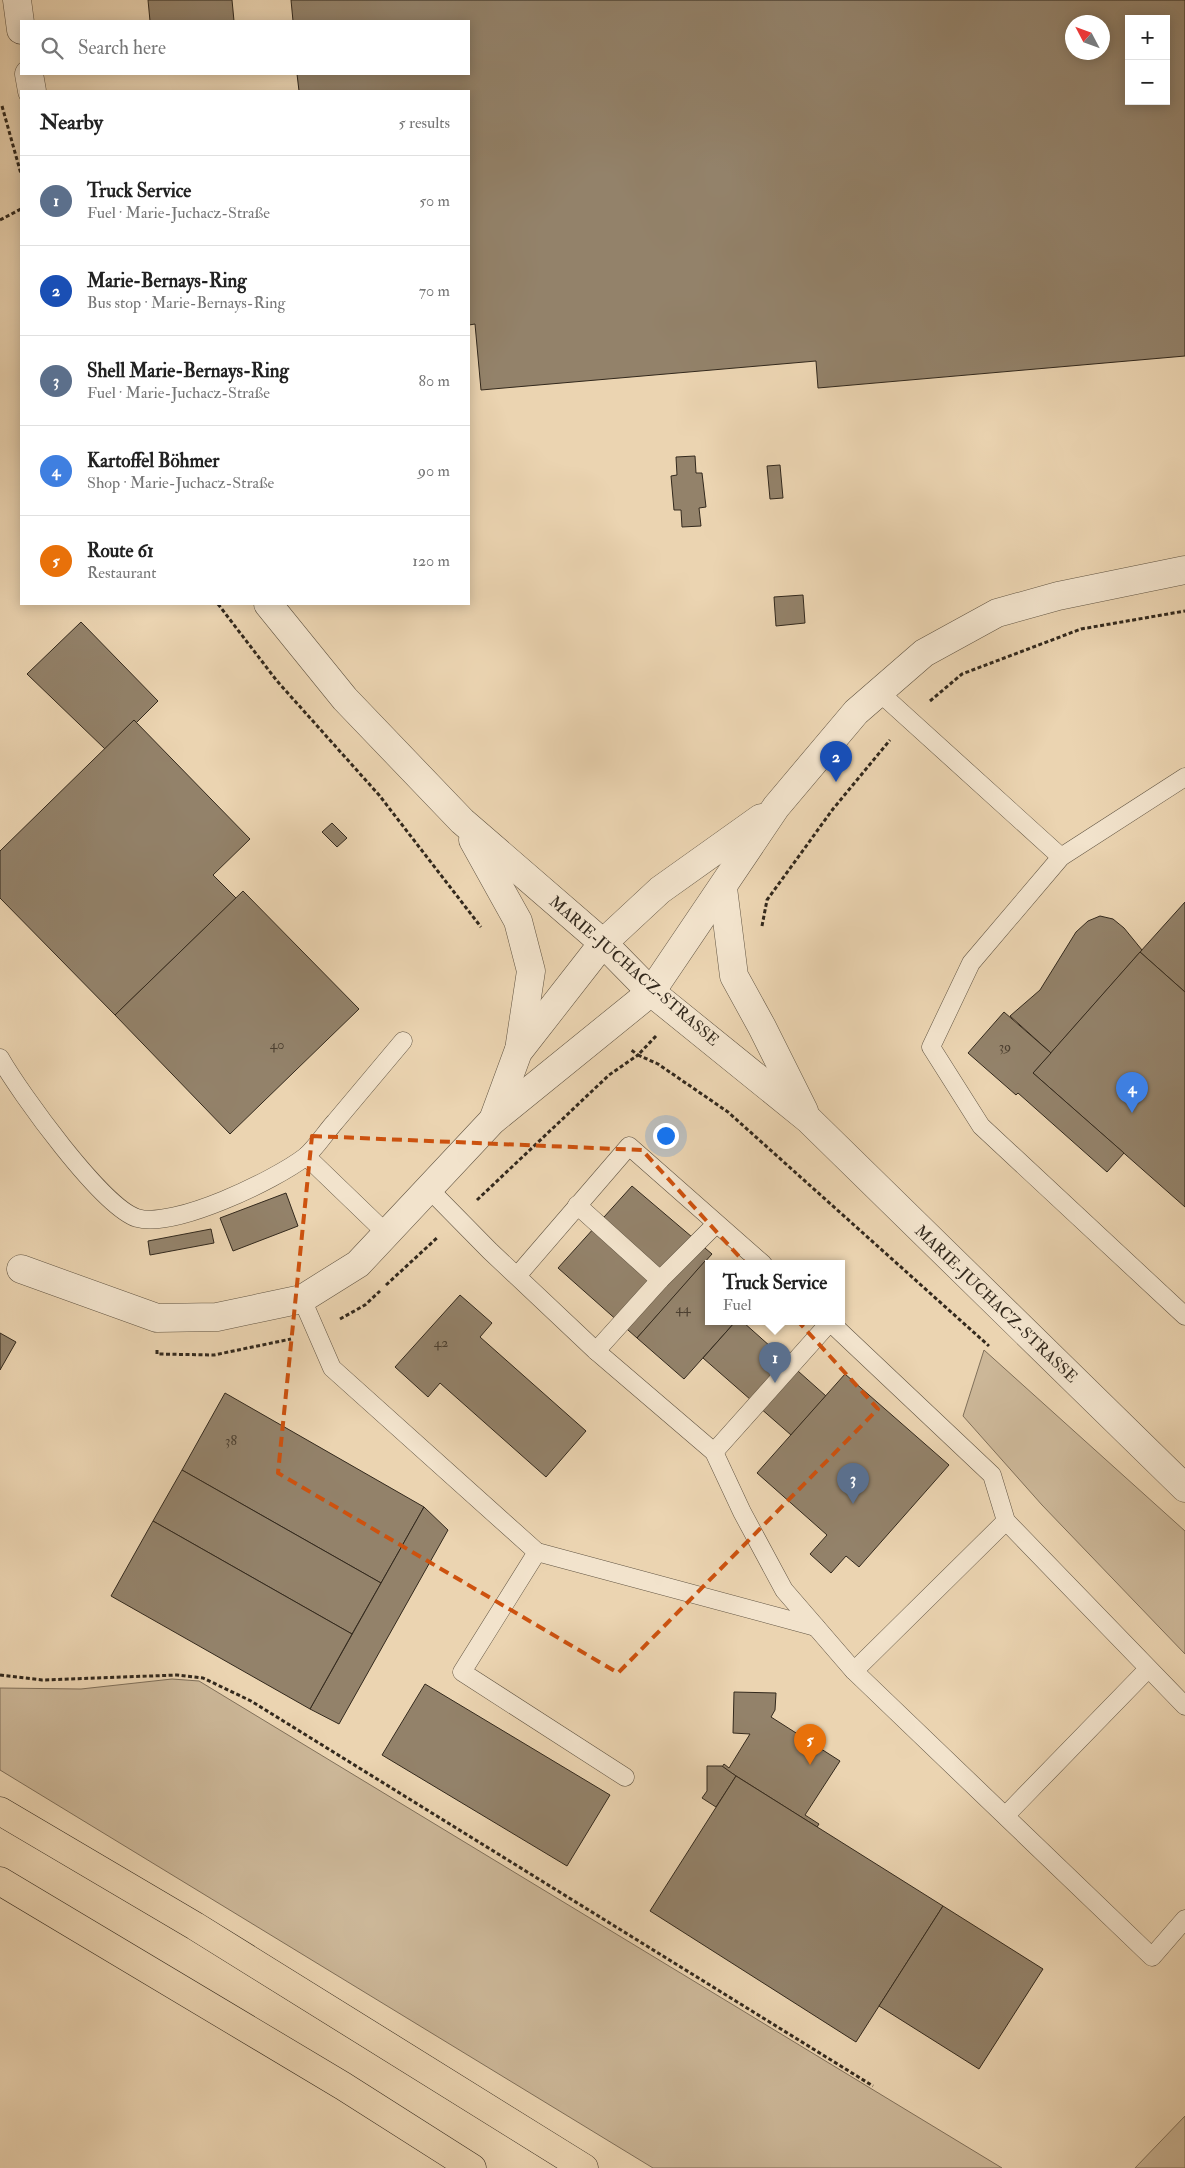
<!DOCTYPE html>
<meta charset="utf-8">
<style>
:root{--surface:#fff;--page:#f6f6f6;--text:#222;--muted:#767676;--line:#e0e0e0;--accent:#8f2418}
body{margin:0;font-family:"IM FELL Double Pica",serif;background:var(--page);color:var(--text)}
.controls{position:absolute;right:15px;top:15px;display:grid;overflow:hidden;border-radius:0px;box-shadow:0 2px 12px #0003}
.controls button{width:45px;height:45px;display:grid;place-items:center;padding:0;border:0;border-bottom:1px solid var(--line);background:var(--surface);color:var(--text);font:25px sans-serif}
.compass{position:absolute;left:1065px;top:15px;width:45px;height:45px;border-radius:50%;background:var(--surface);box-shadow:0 2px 12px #0003;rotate:311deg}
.you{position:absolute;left:665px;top:1135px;width:18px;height:18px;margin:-12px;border:4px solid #fff;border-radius:50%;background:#1a73e8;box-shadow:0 0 0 8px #1a73e833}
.badge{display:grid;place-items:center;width:32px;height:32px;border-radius:50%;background:var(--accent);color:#fff;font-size:16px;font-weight:700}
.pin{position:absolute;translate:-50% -41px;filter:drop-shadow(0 1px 2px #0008)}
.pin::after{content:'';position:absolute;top:26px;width:18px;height:15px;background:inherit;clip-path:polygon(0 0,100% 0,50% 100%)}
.popup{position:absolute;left:705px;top:1260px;width:140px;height:65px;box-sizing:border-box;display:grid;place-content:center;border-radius:0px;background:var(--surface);filter:drop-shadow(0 1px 4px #0005);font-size:16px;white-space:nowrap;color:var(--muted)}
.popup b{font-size:19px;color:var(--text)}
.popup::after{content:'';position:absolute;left:50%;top:100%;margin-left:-10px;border:10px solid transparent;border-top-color:var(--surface)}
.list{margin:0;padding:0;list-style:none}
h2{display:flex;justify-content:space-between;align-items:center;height:65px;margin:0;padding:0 20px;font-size:21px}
h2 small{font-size:16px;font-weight:400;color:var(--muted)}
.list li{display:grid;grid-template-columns:32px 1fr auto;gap:15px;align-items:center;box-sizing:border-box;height:90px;padding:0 20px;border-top:1px solid var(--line)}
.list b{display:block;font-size:19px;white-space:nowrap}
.list p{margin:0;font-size:16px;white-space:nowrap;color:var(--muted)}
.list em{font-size:16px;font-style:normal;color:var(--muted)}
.icon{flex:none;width:28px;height:28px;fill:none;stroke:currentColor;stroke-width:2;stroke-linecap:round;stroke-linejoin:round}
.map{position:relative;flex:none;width:1185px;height:2168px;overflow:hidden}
.search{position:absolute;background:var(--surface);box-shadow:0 2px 12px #0003;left:20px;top:20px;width:450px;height:55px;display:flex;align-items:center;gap:12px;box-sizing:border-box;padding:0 18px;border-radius:0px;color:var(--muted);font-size:19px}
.panel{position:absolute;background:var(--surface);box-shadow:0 2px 12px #0003;left:20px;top:90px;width:450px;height:515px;border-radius:0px}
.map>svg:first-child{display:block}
.green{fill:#ccb798;stroke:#80705a}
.building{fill:#93826a;stroke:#33291d;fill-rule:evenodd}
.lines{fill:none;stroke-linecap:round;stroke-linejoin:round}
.service-casing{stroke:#615442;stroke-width:19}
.minor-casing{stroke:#615442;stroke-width:29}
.motorway-casing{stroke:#33291d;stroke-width:29}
.path{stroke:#33291d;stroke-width:3;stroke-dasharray:4 2.5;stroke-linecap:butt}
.service{stroke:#f2e3cc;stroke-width:18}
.minor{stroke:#f2e3cc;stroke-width:28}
.motorway{stroke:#ebd4b1;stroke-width:28}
.marked{fill:none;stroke:#cd520f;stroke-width:4;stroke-dasharray:10 6;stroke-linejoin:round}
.labels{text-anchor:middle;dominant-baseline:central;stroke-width:4;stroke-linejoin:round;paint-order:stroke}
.number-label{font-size:14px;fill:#4b3f30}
.street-label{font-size:16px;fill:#33291d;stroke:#f2e3cc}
</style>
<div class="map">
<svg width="1185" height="2168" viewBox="0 0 1185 2168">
<rect width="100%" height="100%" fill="#ebd4b1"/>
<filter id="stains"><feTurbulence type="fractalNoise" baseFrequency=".004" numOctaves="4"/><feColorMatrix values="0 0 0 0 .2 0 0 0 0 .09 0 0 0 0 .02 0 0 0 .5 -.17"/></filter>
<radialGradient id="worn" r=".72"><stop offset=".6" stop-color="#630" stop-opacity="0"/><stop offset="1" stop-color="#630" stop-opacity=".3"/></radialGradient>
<g class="green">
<polygon points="984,1350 1185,1531 1185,1654 1042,1505 963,1416"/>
<polygon points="172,1679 199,1681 1002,2168 653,2168 0,1770 0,1688 81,1689"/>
<polygon points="1185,2116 1185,2168 1135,2168"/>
</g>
<g class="building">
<polygon points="148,0 232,0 234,21 150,21"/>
<path d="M291,0h894v356l-367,32 -2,-27 -335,29 -6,-66 -6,1v-234h-170l-2,-17h172v-53h-176zM1129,19h37v82h-37zM1072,22h30v30h-30z"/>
<polygon points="695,456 696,473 702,473 706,507 699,508 701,526 682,527 681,510 674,510 671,476 677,475 676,457"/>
<polygon points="780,465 783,498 770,499 767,466"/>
<polygon points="803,595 805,623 776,626 774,597"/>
<polygon points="81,622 158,701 136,723 134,720 105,749 27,674"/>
<polygon points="134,720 250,839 213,875 236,898 115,1015 0,898 0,851"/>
<polygon points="332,823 347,838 337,847 322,832"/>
<polygon points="243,891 359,1009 230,1134 115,1015"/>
<polygon points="1185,902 1185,992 1140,952"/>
<polygon points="1100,916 1113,919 1124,928 1142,950 1051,1053 1010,1016 1040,990 1076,932 1088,921"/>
<polygon points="1140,952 1185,992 1185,1207 1033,1073"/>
<polygon points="1004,1012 1051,1053 1033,1073 1124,1153 1107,1172 1018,1093 1016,1095 968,1053"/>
<polygon points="632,1186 712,1254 637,1338 558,1268"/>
<polygon points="286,1193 298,1226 233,1251 220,1218"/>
<polygon points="211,1229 214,1243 150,1255 148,1241"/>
<polygon points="705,1261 709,1264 709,1322 735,1322 684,1379 637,1338"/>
<polygon points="460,1295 492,1323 480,1337 586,1431 546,1477 440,1383 428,1397 395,1367"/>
<polygon points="735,1322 743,1322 826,1396 791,1435 703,1358"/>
<polygon points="0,1333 16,1342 0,1370"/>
<polygon points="845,1374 949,1465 859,1567 846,1556 831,1573 810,1554 827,1535 757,1473"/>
<polygon points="225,1393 424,1507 381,1583 182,1470"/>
<polygon points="182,1470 381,1583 352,1634 153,1521"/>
<polygon points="424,1507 448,1530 339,1724 310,1709"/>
<polygon points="153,1521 352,1634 310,1709 111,1596"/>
<polygon points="425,1684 610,1795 567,1866 382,1755"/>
<polygon points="734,1692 776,1693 775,1710 771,1717 840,1761 805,1815 819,1824 817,1827 722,1767 724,1764 729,1768 750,1734 733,1733"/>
<polygon points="707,1766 722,1766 736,1776 716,1807 702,1798 707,1791"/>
<polygon points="736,1776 943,1906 856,2042 650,1911"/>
<polygon points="943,1906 1043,1969 979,2069 879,2006"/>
</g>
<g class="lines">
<defs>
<g id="service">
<polyline points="879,692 1061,857"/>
<polyline points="1185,777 1061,857 971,963 931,1047 981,1126 1185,1316"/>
<path d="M0,1058c20,35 102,149 137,160 37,11 138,-38 168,-61 11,-9 20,-24 30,-35 23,-27 45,-54 68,-81"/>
<polyline points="306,1156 387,1234"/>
<polyline points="430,1190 490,1251 596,1351 714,1452 742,1512 784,1590 854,1671 1152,1957 1185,1919"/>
<polyline points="577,1205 660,1280"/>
<polyline points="517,1276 629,1146 763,1264"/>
<polyline points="302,1299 332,1368 537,1552 816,1627"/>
<polyline points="596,1351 660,1280 716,1224"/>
<polyline points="714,1452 830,1322 992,1475 1006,1521 1185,1706"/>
<polyline points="537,1552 462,1672 625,1777"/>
<polyline points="854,1671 1006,1521"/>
<polyline points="1006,1815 1148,1669"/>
</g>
<g id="minor">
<polyline points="17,0 21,30"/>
<polyline points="29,74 32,91"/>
<polyline points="268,604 345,699 462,821 603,943 651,992 808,1119 1185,1488"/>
<polyline points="473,840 518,921 531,971 519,1050"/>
<polyline points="723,888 734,976 762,1027 804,1111"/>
<polyline points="493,1120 518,1052 603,943 660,890 761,818"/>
<polyline points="21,1269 157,1318 217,1317 302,1299 358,1264 492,1121 651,992 776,807 856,712 924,653 997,613 1058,596 1185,570"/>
</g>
<g id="motorway">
<polyline points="0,1811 195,1926 584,2168"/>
<polyline points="0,1881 343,2086 472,2168"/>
</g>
</defs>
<use href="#service" class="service-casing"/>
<use href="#minor" class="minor-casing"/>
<use href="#motorway" class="motorway-casing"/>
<g class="path">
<polyline points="2,106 21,174"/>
<polyline points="0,220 21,209"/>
<polyline points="218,604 277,681 379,795 481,927"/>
<polyline points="930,701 962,674 1081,629 1185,611"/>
<polyline points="762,926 767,900 833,809 890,740"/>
<polyline points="656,1036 638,1055 658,1064 728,1112 989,1346"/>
<polyline points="477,1200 609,1075 638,1055 630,1049"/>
<polyline points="386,1285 438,1237"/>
<polyline points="340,1319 365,1305 380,1291"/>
<polyline points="157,1350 157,1354 214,1355 291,1339"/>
<polyline points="0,1675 42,1680 177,1675 203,1678 251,1701 873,2086"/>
</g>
<use href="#service" class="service"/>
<use href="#minor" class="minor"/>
<use href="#motorway" class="motorway"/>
</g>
<path class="marked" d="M312,1136l330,14 236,259 -260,264 -340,-200z"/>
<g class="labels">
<g class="number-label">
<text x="277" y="1044">40</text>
<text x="1005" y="1046">39</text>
<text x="683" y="1308">44</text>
<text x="441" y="1342">42</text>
<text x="231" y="1440">38</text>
</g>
<g class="street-label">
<text transform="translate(634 971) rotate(41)">MARIE-JUCHACZ-STRASSE</text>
<text transform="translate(996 1304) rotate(44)">MARIE-JUCHACZ-STRASSE</text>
</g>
</g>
<rect width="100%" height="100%" filter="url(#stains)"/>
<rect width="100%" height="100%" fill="url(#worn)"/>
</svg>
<div class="controls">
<button>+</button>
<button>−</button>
</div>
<svg class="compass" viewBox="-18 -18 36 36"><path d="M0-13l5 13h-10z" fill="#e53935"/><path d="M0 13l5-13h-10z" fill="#767676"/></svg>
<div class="you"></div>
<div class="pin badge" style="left:775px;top:1383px;background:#5c6f8a">1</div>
<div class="popup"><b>Truck Service</b>Fuel</div>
<div class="pin badge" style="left:836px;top:782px;background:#1a4fb4">2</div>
<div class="pin badge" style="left:853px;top:1504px;background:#5c6f8a">3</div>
<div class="pin badge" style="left:1132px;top:1113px;background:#3f7fe0">4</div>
<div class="pin badge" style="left:810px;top:1765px;background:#e8710a">5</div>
<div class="search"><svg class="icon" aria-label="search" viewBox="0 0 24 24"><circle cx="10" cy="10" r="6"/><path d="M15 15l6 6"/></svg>Search here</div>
<section class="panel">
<h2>Nearby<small>5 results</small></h2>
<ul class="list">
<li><span class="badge" style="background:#5c6f8a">1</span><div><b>Truck Service</b><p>Fuel · Marie-Juchacz-Straße</p></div><em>50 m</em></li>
<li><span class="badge" style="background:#1a4fb4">2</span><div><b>Marie-Bernays-Ring</b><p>Bus stop · Marie-Bernays-Ring</p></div><em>70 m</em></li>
<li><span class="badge" style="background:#5c6f8a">3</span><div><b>Shell Marie-Bernays-Ring</b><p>Fuel · Marie-Juchacz-Straße</p></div><em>80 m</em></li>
<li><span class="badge" style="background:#3f7fe0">4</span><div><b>Kartoffel Böhmer</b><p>Shop · Marie-Juchacz-Straße</p></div><em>90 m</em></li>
<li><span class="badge" style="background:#e8710a">5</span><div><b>Route 61</b><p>Restaurant</p></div><em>120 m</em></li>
</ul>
</section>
</div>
